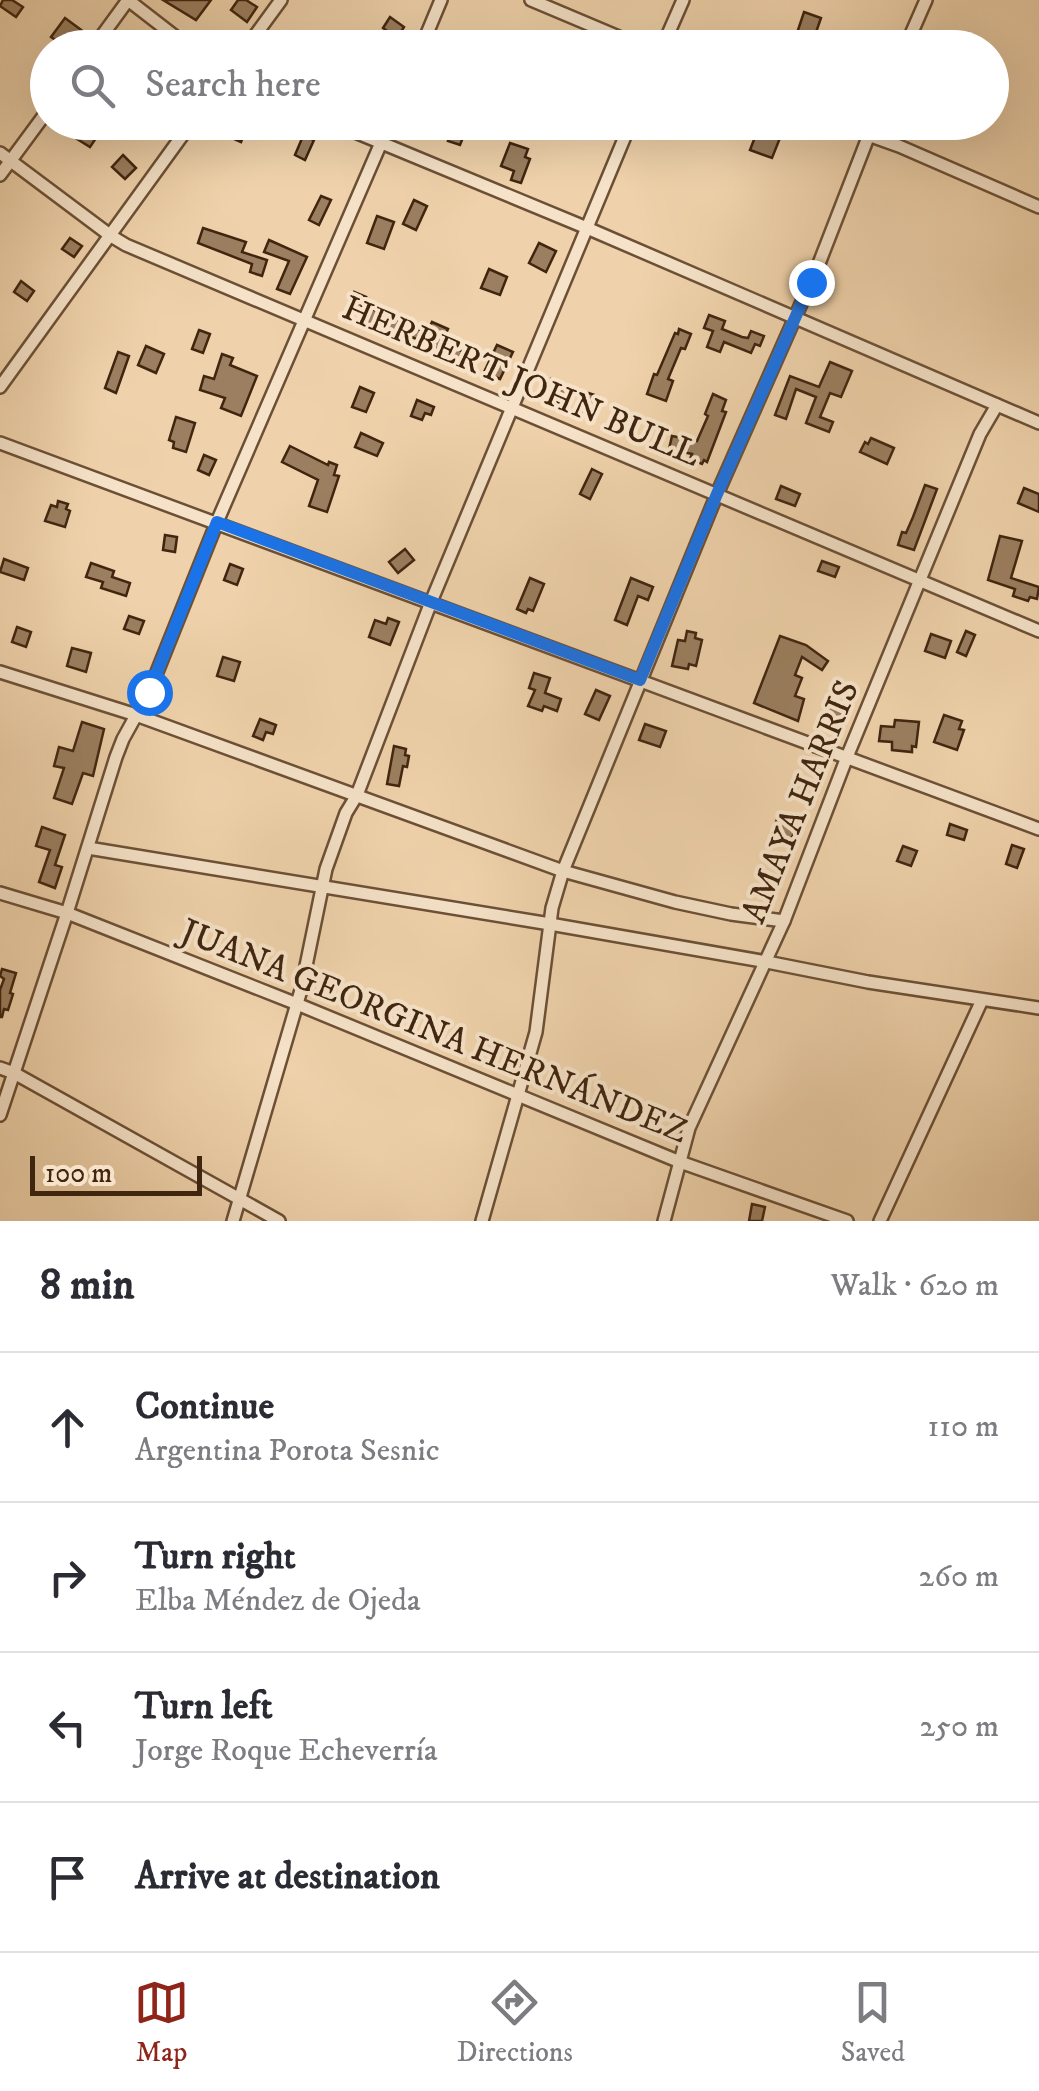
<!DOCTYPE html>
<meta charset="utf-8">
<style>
:root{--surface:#fff;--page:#f2f2f3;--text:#2b2b33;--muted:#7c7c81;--line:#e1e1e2;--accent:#8f2418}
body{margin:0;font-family:"IM FELL DW Pica",serif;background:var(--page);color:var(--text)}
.scale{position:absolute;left:30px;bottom:25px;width:172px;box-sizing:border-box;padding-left:10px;border:5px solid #40250f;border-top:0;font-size:28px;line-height:35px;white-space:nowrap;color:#40250f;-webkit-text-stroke:8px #f5e2c8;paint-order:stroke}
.stop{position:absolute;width:30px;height:30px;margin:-22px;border:8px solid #1a73e8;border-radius:50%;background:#fff}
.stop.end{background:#1a73e8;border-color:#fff;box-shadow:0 2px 10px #0008}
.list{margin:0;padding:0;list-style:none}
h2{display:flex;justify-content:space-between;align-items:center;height:130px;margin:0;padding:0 40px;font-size:42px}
h2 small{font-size:32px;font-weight:400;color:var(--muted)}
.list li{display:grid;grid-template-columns:65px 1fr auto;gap:30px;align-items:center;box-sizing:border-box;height:150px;padding:0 40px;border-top:2px solid var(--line)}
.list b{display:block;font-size:38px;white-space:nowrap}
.list p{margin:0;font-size:32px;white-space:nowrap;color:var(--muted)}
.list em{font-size:32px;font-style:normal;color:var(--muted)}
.icon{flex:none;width:55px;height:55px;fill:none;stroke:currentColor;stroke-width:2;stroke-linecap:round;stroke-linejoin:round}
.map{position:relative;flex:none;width:1039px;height:1221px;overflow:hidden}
.search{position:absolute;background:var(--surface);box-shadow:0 10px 40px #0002;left:30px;right:30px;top:30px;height:110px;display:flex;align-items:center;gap:25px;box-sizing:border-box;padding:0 35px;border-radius:55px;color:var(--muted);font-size:38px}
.sheet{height:730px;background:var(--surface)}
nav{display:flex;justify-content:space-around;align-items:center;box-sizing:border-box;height:140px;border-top:2px solid var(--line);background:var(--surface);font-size:28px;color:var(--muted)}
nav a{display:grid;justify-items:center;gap:5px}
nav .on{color:var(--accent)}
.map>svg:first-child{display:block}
.building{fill:#9b7f60;stroke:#40250f;stroke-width:2.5}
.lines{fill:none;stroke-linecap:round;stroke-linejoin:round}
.street-casing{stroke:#6c5036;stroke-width:16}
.street{stroke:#f5e2c8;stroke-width:11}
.route{stroke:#1a73e8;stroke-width:12}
.labels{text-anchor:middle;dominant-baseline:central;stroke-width:8;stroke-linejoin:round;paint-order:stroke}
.street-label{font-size:35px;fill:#40250f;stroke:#f5e2c8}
</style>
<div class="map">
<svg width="1039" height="1221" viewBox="0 0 1039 1221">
<rect width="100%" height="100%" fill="#efd2ab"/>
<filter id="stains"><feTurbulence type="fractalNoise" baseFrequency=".002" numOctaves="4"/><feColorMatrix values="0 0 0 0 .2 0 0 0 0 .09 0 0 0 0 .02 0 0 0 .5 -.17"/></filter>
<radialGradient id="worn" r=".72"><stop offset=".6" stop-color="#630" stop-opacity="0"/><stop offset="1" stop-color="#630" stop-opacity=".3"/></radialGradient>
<g class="building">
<polygon points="3,0 12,0 23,7 16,17 0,6"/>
<polygon points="163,0 211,0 196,20"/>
<polygon points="238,0 246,0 257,7 247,22 231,10"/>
<polygon points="804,12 821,18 814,38 797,33"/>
<polygon points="390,17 404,27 397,38 383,28"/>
<polygon points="65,18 84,32 73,48 66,43 64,46 51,37"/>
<polygon points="871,35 896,45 896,48 873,48 867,45"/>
<polygon points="769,36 797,46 797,48 765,48"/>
<polygon points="72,122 86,122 100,132 90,147 66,132"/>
<polygon points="399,122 434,122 428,137 399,125"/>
<polygon points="760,124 782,133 772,158 750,150"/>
<polygon points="229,125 245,132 241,142 225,135"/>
<polygon points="454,126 466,130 460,145 448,141"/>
<polygon points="303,136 314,140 305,160 295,155"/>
<polygon points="510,143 528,149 525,157 530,159 521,183 511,180 514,171 501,166"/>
<polygon points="123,155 136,168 125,179 112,167"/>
<polygon points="321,196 331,200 319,225 309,220"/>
<polygon points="414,200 427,206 416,230 403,224"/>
<polygon points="377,216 394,222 384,249 367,243"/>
<polygon points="203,228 246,242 242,252 267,260 262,276 250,272 252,264 198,243"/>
<polygon points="70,238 82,246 74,257 62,249"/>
<polygon points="269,240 307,257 290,294 277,289 289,261 264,252"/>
<polygon points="539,243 556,251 546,272 529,263"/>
<polygon points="489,269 507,277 500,295 481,288"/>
<polygon points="21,281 34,291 27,301 14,292"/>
<polygon points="354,292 366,297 359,311 348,306"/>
<polygon points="370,308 427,333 432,322 448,329 439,349 412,337 408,344 383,331 382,333 363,325"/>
<polygon points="709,315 725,321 722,329 742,337 748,338 751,331 764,336 760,346 755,344 751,353 724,342 720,352 707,347 713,331 704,328"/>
<polygon points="679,329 691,334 685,349 681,348 668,379 673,381 666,401 647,394 654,374 657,375 675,333 678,334"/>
<polygon points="199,330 210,334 203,353 192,349"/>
<polygon points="497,345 513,352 500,379 484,372"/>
<polygon points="146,346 164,354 156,373 138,365"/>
<polygon points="453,348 469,354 463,368 448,362"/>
<polygon points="118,352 129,356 116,393 105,388"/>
<polygon points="222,354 233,358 230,365 257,376 241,416 221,408 225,398 200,390 204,376 214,379"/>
<polygon points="830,362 852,371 841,397 830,393 820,417 833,422 829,432 806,423 816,397 796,389 786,419 775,415 790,376 819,387"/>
<polygon points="551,379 570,389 562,405 543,395"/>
<polygon points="360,387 374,393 366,412 352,407"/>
<polygon points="585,392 598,396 590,416 578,411"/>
<polygon points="713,394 726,400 722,411 726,412 707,462 704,460 702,464 690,459 692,454 669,449 672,436 697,441 708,416 705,414"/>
<polygon points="417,400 434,407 431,415 425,413 422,420 411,416"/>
<polygon points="176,417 195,423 186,452 173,448 174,442 169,440"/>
<polygon points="361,433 383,443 377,456 355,447"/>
<polygon points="871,438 894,448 887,464 860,452 865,442 868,444"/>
<polygon points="290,446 328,465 329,462 337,465 334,475 339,476 327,512 309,506 318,480 282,462"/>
<polygon points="204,455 216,460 209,475 198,470"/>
<polygon points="592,469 602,474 590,499 580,494"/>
<polygon points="925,485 937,489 914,550 898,545 902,532 906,533 913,517"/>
<polygon points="781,486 800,494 795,506 776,499"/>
<polygon points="1024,488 1039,494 1039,512 1018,503"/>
<polygon points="58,501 68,504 66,509 70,511 65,527 45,521 51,505 57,507"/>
<polygon points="165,535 177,537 175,552 163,550"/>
<polygon points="1000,536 1022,541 1011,578 1039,587 1037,599 1030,597 1028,601 1013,596 1015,589 988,580"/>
<polygon points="405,549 414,560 398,573 389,562"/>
<polygon points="4,559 28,568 24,580 0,572"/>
<polygon points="822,561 839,567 835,577 818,571"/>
<polygon points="91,563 114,571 112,577 130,583 126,596 101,588 103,582 86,577"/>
<polygon points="230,564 243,569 237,585 224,580"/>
<polygon points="530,578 544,584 533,611 528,609 526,613 517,609"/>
<polygon points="631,578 653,587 648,600 638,596 627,625 615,620"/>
<polygon points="129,616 144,621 139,634 124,629"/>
<polygon points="388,618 399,622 390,645 369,637 375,620 386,624"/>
<polygon points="17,627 31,632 26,647 12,642"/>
<polygon points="687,631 696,633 695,638 702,640 696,666 689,664 688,669 672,666 678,640 685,641"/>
<polygon points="966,631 975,635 966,656 957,652"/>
<polygon points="931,634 951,641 945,658 925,651"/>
<polygon points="780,636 806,645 828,661 822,670 802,657 795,675 802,678 795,696 804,699 798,721 754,703"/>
<polygon points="72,648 91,653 86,672 67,666"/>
<polygon points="223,657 240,662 234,681 217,676"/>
<polygon points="534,673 550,678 545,693 561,699 557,711 544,706 542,711 528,706 535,690 529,688"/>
<polygon points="596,690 610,696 599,720 585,714"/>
<polygon points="830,699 850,706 841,730 824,723 826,719 823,717"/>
<polygon points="944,715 962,721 959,729 964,730 957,750 934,742"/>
<polygon points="260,719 276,725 273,734 266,732 263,740 253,736"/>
<polygon points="895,720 919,722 916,747 912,746 912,752 892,750 892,742 879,741 881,726 894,727"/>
<polygon points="82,722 104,729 93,776 83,773 72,804 54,798 64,768 54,766 59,747 73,751"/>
<polygon points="645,724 666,731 660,747 639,740"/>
<polygon points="394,746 406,749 405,755 409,756 407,767 403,766 399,786 387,784"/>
<polygon points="779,814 798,822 789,845 770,838"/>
<polygon points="950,824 967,830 964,840 947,835"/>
<polygon points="42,827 65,835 55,865 62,867 55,888 39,882 50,850 36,846"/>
<polygon points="1012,845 1024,849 1017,868 1006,864"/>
<polygon points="903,846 917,851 911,866 897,861"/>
<polygon points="2,969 16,973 10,993 13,994 8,1010 4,1009 2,1017 0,1017 0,990 4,979 0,976"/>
<polygon points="752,1204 765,1207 762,1221 749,1221"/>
</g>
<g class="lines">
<defs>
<g id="street">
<polyline points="531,0 645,48"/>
<polyline points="93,48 128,0 190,48"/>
<polyline points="246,48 281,0"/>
<polyline points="421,48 441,0"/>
<polyline points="662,48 683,0"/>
<polyline points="905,48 926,0"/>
<polyline points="331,122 587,228 1039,423"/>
<polyline points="832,122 899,146 1039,207"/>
<polyline points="0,153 111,236 126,245 1039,631"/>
<polyline points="0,175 48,110"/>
<polyline points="0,387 192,122"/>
<polyline points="0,443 1039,829"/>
<polyline points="0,672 136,715 563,871 675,902 731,914 784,921"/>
<polyline points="88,848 550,924 767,962 868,982 1039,1008"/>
<polyline points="0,893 67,913 297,1004 680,1162 847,1221"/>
<polyline points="0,1068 14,1073 279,1221"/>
<polyline points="0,1115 67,913 116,757 123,739 149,692 217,522 390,122"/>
<polyline points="233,1221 301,990 326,869 346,813 357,795 431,602 631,122"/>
<polyline points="482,1221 536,1032 552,908 563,871 717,494 820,261 874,122"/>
<polyline points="664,1221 689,1128 784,921 847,757 980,434 997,405"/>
<polyline points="880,1221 982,1000"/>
</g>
</defs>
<use href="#street" class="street-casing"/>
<use href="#street" class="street"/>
</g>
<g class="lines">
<polyline class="route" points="149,692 217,522 640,680 717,494 811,282"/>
</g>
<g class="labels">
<g class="street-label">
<text transform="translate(521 382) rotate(23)">HERBERT JOHN BULL</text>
<text transform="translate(801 802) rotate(-68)">AMAYA HARRIS</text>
<text transform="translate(434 1032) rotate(22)">JUANA GEORGINA HERNÁNDEZ</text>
</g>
</g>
<rect width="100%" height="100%" filter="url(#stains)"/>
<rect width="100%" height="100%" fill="url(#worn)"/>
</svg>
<div class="scale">100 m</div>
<div class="stop" style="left:149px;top:692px"></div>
<div class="stop end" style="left:811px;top:282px"></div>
<div class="search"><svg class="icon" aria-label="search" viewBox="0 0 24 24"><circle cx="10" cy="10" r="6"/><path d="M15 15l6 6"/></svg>Search here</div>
</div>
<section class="sheet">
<h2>8 min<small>Walk · 620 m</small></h2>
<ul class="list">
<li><svg class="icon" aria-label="ahead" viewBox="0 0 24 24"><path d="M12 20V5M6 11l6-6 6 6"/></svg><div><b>Continue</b><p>Argentina Porota Sesnic</p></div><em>110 m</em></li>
<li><svg class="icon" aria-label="right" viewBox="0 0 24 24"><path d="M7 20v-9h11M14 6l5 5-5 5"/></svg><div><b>Turn right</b><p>Elba Méndez de Ojeda</p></div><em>260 m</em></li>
<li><svg class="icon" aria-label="left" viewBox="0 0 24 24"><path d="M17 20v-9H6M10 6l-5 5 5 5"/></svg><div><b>Turn left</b><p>Jorge Roque Echeverría</p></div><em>250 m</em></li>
<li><svg class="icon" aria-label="arrive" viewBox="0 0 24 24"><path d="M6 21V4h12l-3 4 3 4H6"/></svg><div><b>Arrive at destination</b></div></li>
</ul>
</section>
<nav>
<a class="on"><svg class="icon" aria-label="map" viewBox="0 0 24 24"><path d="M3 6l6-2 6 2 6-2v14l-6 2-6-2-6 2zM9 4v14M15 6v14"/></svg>Map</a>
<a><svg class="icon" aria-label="directions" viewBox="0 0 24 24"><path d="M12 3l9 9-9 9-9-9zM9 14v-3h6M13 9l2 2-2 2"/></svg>Directions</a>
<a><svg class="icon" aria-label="saved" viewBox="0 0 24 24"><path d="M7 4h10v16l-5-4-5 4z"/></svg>Saved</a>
</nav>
